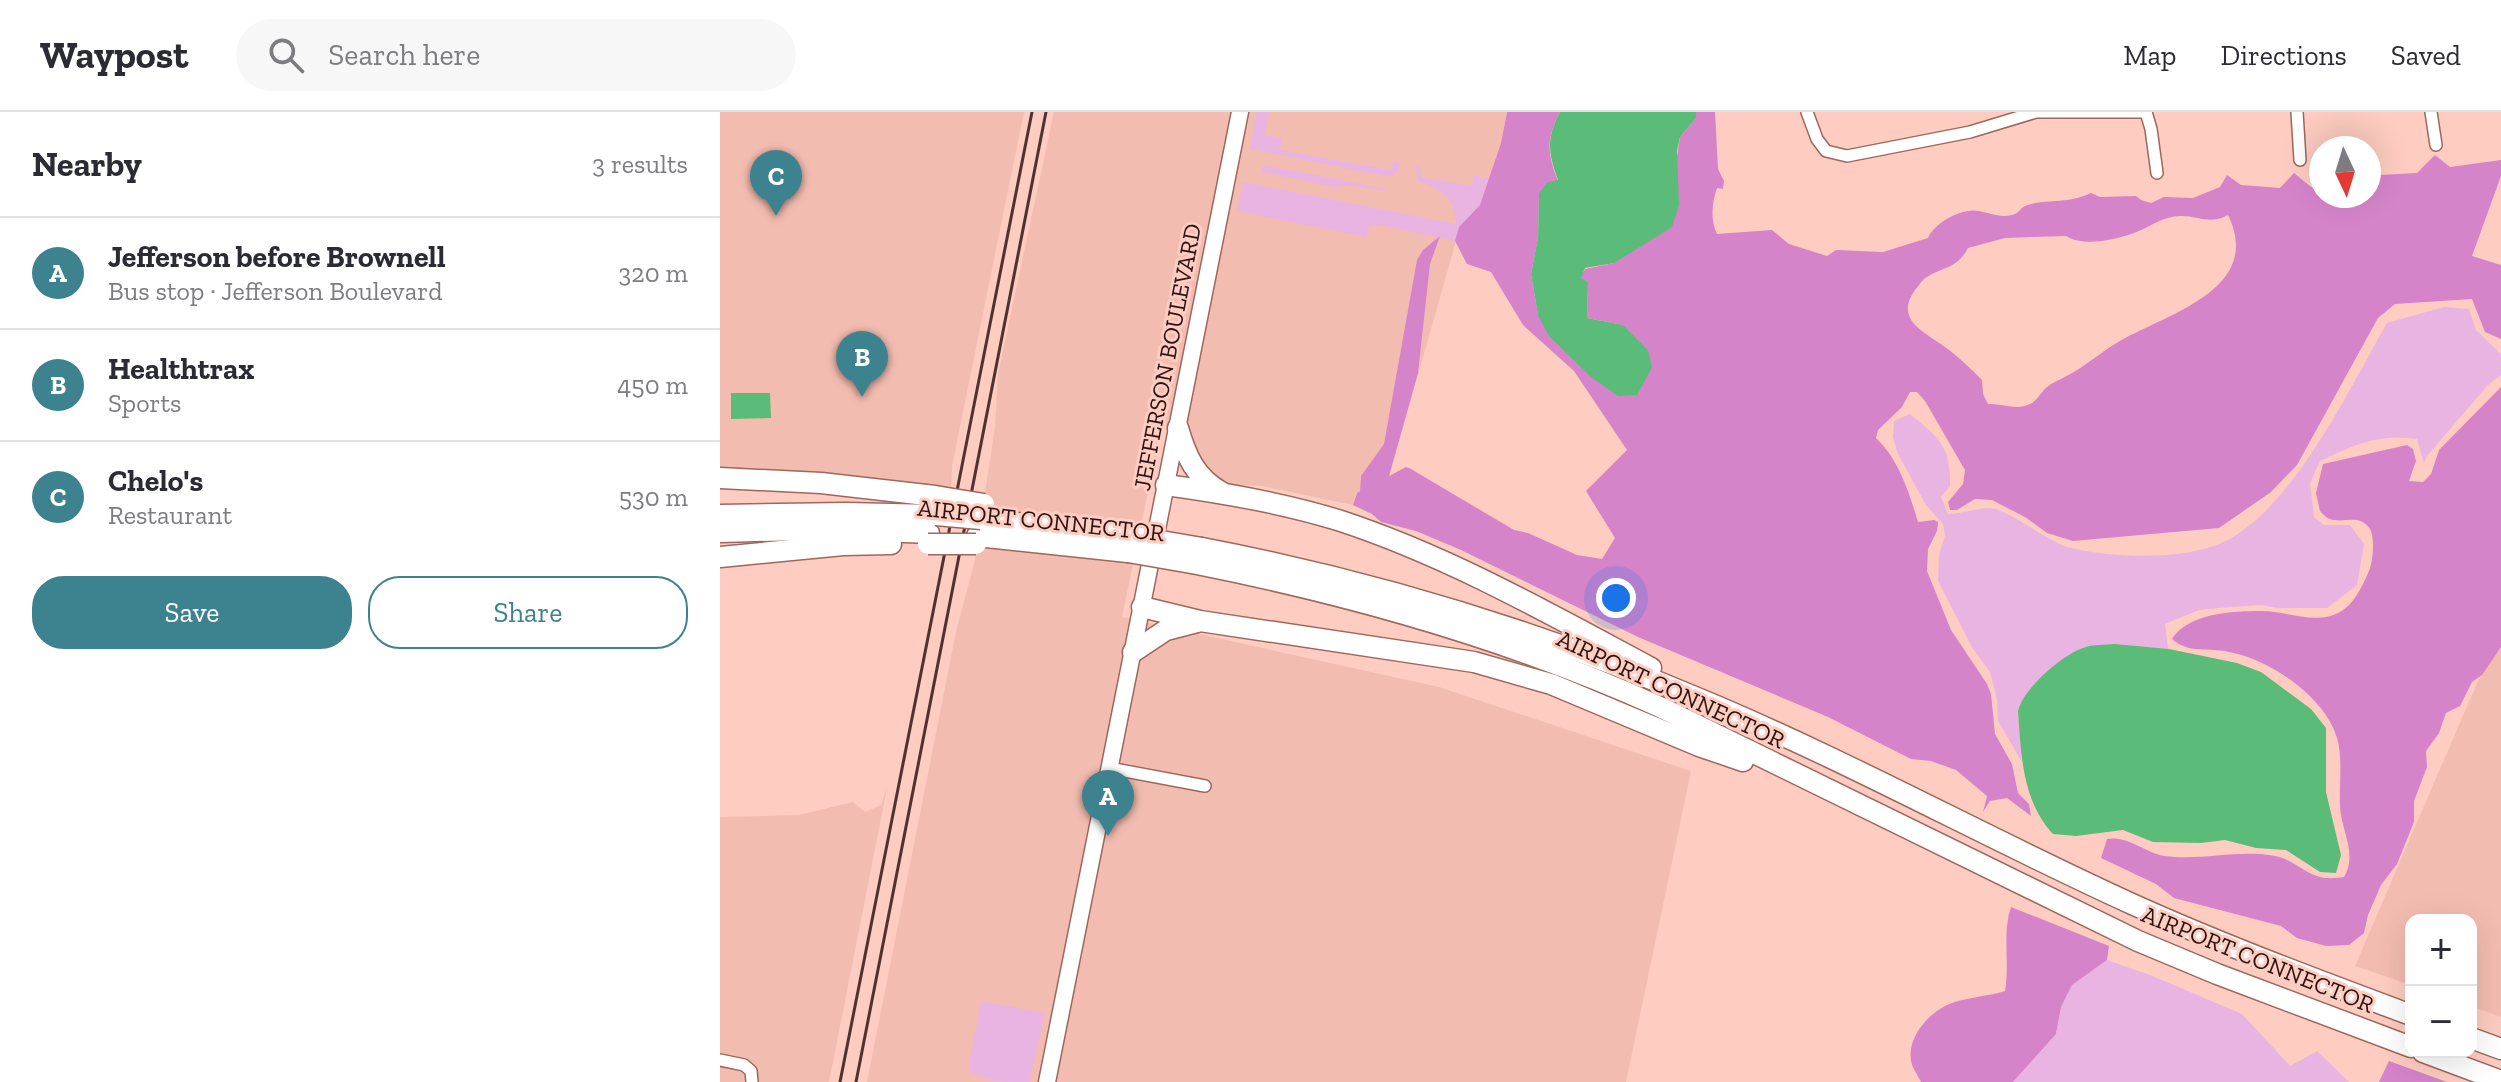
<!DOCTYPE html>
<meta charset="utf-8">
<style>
:root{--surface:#fff;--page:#f7f7f7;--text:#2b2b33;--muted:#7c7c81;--line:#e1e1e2;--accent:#3d828f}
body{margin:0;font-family:"Zilla Slab",serif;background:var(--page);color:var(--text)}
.controls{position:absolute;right:24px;bottom:24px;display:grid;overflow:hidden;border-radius:16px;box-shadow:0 8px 32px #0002}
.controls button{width:72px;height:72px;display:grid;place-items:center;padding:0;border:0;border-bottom:2px solid var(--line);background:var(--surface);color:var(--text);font:40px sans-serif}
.compass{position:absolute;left:1589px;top:24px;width:72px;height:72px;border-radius:50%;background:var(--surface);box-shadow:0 8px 32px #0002;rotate:176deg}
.you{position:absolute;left:896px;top:486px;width:28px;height:28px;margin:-20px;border:6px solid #fff;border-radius:50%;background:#1a73e8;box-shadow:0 0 0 12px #1a73e833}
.badge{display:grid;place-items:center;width:52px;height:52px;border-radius:50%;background:var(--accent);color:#fff;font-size:26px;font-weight:700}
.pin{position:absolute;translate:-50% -66px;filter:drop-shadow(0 2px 4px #0008)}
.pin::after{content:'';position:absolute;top:42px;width:28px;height:24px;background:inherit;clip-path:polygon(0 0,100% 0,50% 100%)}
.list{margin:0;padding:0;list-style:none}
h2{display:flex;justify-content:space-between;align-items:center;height:104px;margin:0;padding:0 32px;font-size:34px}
h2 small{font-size:26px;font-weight:400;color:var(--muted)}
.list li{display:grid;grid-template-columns:52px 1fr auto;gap:24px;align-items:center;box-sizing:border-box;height:112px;padding:0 32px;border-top:2px solid var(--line)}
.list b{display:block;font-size:30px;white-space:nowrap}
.list p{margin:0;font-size:26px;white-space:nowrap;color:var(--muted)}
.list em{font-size:26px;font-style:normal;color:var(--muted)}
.actions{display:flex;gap:16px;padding:24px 32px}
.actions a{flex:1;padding:18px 0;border:2px solid var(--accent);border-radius:32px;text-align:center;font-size:28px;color:var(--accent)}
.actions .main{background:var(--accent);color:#fff}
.icon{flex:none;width:44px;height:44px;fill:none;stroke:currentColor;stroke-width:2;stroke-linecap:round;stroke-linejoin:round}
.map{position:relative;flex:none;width:1781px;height:970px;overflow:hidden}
header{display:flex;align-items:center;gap:48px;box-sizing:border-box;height:112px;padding:0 40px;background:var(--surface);border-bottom:2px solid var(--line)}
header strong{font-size:38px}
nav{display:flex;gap:44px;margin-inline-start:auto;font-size:28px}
.search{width:560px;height:72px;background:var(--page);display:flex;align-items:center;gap:20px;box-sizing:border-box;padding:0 28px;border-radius:44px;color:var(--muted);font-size:30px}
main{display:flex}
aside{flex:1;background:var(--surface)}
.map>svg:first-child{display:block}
.built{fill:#f3bcb0}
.green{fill:#e9b4e1}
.forest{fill:#d584ca;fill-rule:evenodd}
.water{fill:#5bbb79}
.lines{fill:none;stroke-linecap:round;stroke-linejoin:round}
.street-casing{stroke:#9e675c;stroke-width:14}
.secondary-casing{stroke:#9e675c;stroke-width:19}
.highway-casing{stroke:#9e675c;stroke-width:23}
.street{stroke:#fff;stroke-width:11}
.secondary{stroke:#fff;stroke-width:16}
.highway{stroke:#fff;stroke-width:20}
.rail{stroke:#4e332e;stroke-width:3}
.highway-bridge-casing{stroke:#9e675c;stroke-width:23;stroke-linecap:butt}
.highway-bridge{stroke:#fff;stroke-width:20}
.labels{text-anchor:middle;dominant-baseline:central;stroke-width:6;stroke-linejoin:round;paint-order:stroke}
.street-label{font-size:24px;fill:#2a1410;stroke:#feccc1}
</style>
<header>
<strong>Waypost</strong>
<div class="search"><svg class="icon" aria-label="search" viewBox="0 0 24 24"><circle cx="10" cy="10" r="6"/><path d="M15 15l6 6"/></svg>Search here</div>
<nav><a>Map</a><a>Directions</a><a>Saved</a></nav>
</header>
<main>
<aside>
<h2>Nearby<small>3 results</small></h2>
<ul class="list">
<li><span class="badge">A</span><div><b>Jefferson before Brownell</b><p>Bus stop · Jefferson Boulevard</p></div><em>320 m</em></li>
<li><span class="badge">B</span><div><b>Healthtrax</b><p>Sports</p></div><em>450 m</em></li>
<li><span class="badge">C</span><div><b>Chelo's</b><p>Restaurant</p></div><em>530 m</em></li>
</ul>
<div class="actions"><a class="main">Save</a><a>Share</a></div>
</aside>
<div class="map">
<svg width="1781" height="970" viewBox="0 0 1781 970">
<rect width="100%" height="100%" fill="#feccc1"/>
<g class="built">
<polygon points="0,0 304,0 232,354 231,382 0,362"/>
<polygon points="334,0 787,0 781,31 760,94 740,115 669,365 641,364 640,379 636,381 633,393 542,374 503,372 484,363 462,317 442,312 402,505 719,575 971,659 906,970 147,970 236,520 255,448 275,315 278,262"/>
<polygon points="1781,534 1781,905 1751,894 1751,808 1691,808 1691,873 1635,854 1758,569"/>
<polygon points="167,676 109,970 0,970 0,705 79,703 133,690 145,700 161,693"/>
</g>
<g class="green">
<polygon points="537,0 549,0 544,23 562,26 560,38 671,58 673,50 680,51 678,59 669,65 530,37"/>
<polygon points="543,53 666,77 667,79 628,73 614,75 541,60"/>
<path d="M696,54l4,1 1,10 50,9 3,-11 14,4 -8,27 -20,21 -5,14 -75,-16 -10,1 -4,11 -129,-26 6,-29 213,42c-2,-31 -15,-32 -39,-44z"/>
<path d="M1724,195l25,2 7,21 25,24v21l-13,10 -62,72 -2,7 -7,-25c-42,-5 -60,5 -97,22l-10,22 4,34 10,8h26l14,19 -7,41 -30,23h-50l-15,-3 -44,3 -19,2 -34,14 3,25 -53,-5 -95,59 -2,8 4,51 -24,-41 -1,-21 -7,-28 -17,-23 -35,-68 1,-27 6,-18 -2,-12 -17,-19 -28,-51 -5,-17 1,-16 16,-7c29,24 41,32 40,72l-9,11 7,17c14,0 28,-6 42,-6 19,1 60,36 81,40 42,10 115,13 155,-7 69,-36 123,-152 161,-218z"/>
<polygon points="1387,848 1430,863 1522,902 1570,954 1597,939 1629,970 1293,970 1336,922 1341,895 1352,873"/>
<path d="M261,889l64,12 -16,69c-18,0 -45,0 -59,-11l-1,-7z"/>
</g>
<g class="forest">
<path d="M787,0h53c-14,27 -13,41 -2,69l-19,12 -1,45 -7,36 7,41 85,10 -36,-7 1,-36 -8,-4 5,-9 29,-6 62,-100 4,-26 16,-19v-6h19l3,57 6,12 -1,8 -6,-1c-5,14 -7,32 0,46l55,-4 17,14 38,12 9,-6 47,2 45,-14c6,-15 34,-31 51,-27 12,2 22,8 36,3 4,-2 6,-6 10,-8 20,-8 41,-1 66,-13l9,4 36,-1 5,4 10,3 13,-6 29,1 27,-11 7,-12 14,10 39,3 14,-15 17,14 10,-1v10h48v-25l10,4 38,-2 18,-18 15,12 51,-7v16l-29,80 29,9v74l-16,-7 -13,-33 -77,5 -17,14 -81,147 -26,27 -52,36 -146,13 -26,-8 -22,-16 -33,-17 -17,-1 -18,11h-7l-2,-8 15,-18 2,-14 -40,-69 -8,-9h-7l-8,15 -24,23 -2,8c23,22 33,54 42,84l16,-2 4,2 -1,9 -9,18 -1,22 24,59 36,54 4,10 4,40 17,30 6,29 11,11 2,12 -24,-18 -17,3 -7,11 4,-16 -31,-26 -25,-9 -20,-2 -83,-42 -190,-80 -177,-87 -45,-19 -35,-9 -9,-8 -19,-9 4,-12 3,-2 1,-15 23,-32 33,-184 6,-10 17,-14 -10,28 -12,109 -29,103 17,-9 5,2 103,61 14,3 49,22 25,4 13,-21 -29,-47 41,-41 -53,-79 -51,-46 -32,-53 -24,-8 -12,-23 4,-14 21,-22 21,-62zM1508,103c36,74 -59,98 -108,126 -16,9 -30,21 -46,31 -8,5 -19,9 -27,15 -6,5 -9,13 -17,17 -13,7 -28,-1 -42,0l-5,-10 -1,-14c-12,-12 -23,-23 -37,-33 -21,-16 -51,-27 -30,-57 1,-1 7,-9 8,-10 17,-14 33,-9 45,-32l37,-10 61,-2c18,11 48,4 68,-3 15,-5 28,-17 47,-17 18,0 29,9 47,-1z"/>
<path d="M1781,275v260l-19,28 -10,7 -12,24 -14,7 -7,20 -13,18 1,16 -13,34v21l-17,42 -16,21 -13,30 -4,18 -15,12 -23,1 -29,-8 -16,-12 -107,-28 -18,-14 -55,-26 6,-19c21,-4 38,14 58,17 36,5 74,-7 110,0 17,3 29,17 45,21 7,2 17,1 24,0 14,-23 -3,-46 -4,-71 -1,-21 3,-48 -3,-68 -12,-42 -70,-81 -113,-87 -19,-3 -36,2 -52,-12 16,-26 61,-28 90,-28 23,0 51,13 74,3 17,-7 26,-27 33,-43 4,-9 6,-34 1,-42 -11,-16 -26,-5 -40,-10 -4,-1 -7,-5 -10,-8l-4,-18 7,-29 84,-19 6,4 3,12 -7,20 14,1 8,-8 8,-24z"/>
<path d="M1291,795l98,39 -2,14 -35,25 -11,22 -5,27 -43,48h-92c-2,-5 -7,-12 -9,-17 -8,-27 19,-56 43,-63 16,-5 34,-6 50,-11 5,-28 -3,-57 6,-84z"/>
<polygon points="1669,949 1727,970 1659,970"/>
</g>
<g class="water">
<path d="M840,0h136v6l-16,19 -3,14 2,54 -7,22 -58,36 -29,5 -4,10 7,4 -1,36 36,7 25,25 4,17 -15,28 -19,1 -27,-19 -42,-41 -11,-21 -7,-41 7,-36 1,-45 9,-11 10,-2c-10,-28 -12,-41 2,-68z"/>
<polygon points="50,281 51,306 11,307 11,281"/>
<path d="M1395,532l54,5 68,14 24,9 50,37 15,19v64l15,63 -5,18 -16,-1 -34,-22 -30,-2 -31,-8 -24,3 -48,-1 -30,-12 -47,6 -23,-2c-31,-33 -32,-81 -35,-123 5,-22 44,-56 65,-63 10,-4 21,-3 32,-4z"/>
</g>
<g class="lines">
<defs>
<g id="street">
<polyline points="1087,0 1097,27 1106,39 1127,44 1250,20 1316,0 1426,0"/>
<polyline points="1426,0 1431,17 1437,61"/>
<polyline points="1577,0 1580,48"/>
<polyline points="1711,0 1716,33"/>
<polyline points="389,656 485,674"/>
<polyline points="0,948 24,953 31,959 32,970"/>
</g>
<polyline id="secondary" points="327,970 520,0"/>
<g id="highway">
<path d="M458,316c8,28 17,49 43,64"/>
<polyline points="0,366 101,371 215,384"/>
<path d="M446,373c59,8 118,18 175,36 109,36 209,93 310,147"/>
<polyline points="0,403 126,401 216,403"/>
<polyline points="261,407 412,424"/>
<polyline points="0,420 116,417 209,421"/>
<polyline points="257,424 408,440"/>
<path d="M482,436c173,33 342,85 505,154 145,61 282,137 425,202 91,41 185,76 279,111"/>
<polyline points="0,445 123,433 171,432"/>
<path d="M477,452c160,32 315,76 463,143l478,234 79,33 194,73"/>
<polyline points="422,495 480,509 754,550 831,572 979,634 1023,649"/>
<polyline points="413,540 446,518 477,510"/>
<polyline points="1751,926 1781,937"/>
<polyline points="1703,940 1781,969"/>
</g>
</defs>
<use href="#street" class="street-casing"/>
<use href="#secondary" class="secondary-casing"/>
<use href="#highway" class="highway-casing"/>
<use href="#street" class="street"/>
<use href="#secondary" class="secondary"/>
<use href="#highway" class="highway"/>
<g class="rail">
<polyline points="120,970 312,0"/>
<polyline points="136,970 326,0"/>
</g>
<defs>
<g id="highway-bridge">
<polyline points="215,384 264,392"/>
<polyline points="216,403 261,407"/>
<polyline points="412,424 482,436"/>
<polyline points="208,432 256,432"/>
<polyline points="408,440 477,452"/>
</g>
</defs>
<use href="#highway-bridge" class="highway-bridge-casing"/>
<use href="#highway-bridge" class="highway-bridge"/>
</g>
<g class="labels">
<g class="street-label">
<text transform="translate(447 245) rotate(-79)">JEFFERSON BOULEVARD</text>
<text transform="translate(321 408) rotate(6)">AIRPORT CONNECTOR</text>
<text transform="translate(951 577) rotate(25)">AIRPORT CONNECTOR</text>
<text transform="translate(1538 847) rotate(22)">AIRPORT CONNECTOR</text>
</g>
</g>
</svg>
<div class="controls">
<button>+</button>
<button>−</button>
</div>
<svg class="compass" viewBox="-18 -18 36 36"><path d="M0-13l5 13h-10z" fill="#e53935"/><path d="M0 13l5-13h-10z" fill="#7c7c81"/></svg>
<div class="you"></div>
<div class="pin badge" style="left:388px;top:724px">A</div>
<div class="pin badge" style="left:142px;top:285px">B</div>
<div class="pin badge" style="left:56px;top:104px">C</div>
</div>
</main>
